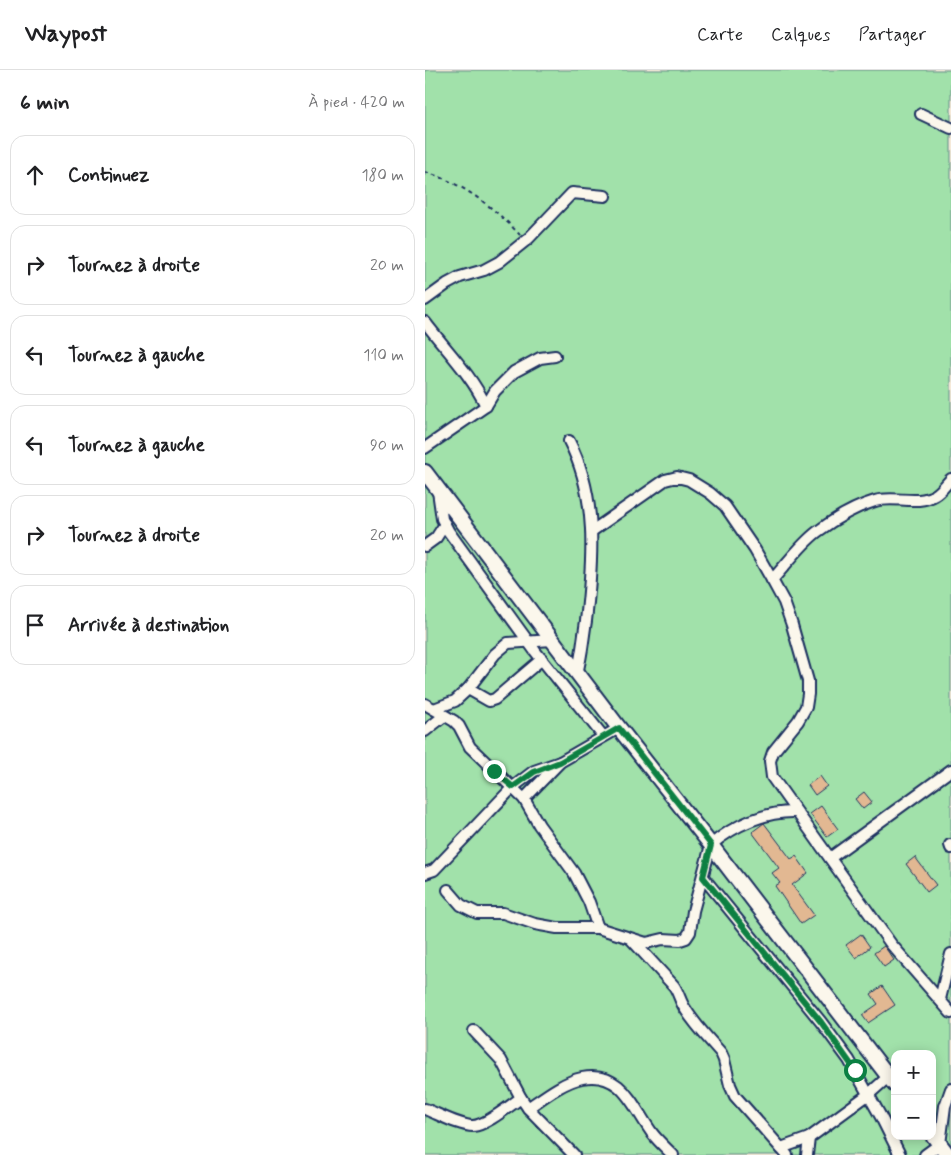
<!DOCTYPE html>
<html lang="fr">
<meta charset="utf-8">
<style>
:root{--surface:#fff;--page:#f2f2f2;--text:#202124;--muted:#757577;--line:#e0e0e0}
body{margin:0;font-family:Mynerve,sans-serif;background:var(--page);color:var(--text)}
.controls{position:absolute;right:15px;bottom:15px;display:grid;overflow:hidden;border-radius:10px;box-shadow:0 2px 12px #0003}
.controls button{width:45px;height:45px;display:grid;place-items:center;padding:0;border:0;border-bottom:1px solid var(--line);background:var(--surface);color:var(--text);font:25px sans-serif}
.stop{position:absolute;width:15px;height:15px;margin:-11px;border:4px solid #0b8043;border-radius:50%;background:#fff}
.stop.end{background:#0b8043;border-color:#fff;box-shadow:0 1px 5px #0008}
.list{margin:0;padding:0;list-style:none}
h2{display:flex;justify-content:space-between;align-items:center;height:65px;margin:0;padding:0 20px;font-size:21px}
h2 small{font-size:16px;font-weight:400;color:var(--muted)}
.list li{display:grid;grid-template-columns:32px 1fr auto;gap:15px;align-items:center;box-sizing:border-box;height:80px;margin:0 10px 10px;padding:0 10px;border:1px solid var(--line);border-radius:15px}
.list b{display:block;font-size:19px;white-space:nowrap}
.list em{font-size:16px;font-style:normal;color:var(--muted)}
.icon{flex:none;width:28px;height:28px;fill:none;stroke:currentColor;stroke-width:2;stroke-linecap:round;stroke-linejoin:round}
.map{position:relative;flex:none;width:526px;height:1085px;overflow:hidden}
header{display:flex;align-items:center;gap:30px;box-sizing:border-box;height:70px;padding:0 25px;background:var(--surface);border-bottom:1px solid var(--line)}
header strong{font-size:24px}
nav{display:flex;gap:28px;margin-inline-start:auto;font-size:18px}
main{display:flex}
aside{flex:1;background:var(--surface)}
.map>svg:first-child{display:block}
.green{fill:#a1e1aa;stroke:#5e8884;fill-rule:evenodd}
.building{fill:#e2b892;stroke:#1b2f5e}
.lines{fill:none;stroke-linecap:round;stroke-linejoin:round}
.street-casing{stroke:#1b2f5e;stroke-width:14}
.secondary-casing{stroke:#1b2f5e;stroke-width:18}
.path{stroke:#1b2f5e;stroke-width:2;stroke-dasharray:4 4;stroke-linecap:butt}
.street{stroke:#fbf7ec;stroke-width:10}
.secondary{stroke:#fbf7ec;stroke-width:14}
.route{stroke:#0b8043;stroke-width:6}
</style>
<header>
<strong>Waypost</strong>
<nav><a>Carte</a><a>Calques</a><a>Partager</a></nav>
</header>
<main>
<aside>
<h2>6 min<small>À pied · 420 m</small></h2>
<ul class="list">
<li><svg class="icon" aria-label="ahead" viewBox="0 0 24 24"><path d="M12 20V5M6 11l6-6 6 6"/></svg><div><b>Continuez</b></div><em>180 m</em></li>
<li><svg class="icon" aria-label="right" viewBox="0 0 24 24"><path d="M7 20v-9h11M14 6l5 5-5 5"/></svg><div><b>Tournez à droite</b></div><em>20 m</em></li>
<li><svg class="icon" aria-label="left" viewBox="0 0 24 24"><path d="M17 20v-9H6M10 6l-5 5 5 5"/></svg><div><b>Tournez à gauche</b></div><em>110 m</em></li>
<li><svg class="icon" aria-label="left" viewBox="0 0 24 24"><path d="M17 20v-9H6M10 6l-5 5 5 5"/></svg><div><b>Tournez à gauche</b></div><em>90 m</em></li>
<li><svg class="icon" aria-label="right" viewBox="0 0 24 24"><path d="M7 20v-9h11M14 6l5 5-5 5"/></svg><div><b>Tournez à droite</b></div><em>20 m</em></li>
<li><svg class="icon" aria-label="arrive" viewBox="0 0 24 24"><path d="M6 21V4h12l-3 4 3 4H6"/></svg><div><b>Arrivée à destination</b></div></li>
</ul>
</aside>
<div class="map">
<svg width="526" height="1085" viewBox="0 0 526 1085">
<rect width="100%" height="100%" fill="#f6eada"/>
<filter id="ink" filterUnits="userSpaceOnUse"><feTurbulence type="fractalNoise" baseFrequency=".02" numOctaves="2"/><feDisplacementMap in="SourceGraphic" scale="10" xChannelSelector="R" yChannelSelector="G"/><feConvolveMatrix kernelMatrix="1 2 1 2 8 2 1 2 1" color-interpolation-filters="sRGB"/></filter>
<g filter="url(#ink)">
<path class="green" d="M0,0h526v1085h-526zM470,984h37v82h-37z"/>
<g class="building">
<polygon points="395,706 402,716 390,725 383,715"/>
<polygon points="439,722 447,732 438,739 430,729"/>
<polygon points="396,736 413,759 402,767 385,744"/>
<polygon points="339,753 366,789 371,786 383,803 367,815 389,845 376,854 350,816 355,813 347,803 354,798 327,762"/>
<polygon points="490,787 511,815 502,822 481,794"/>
<polygon points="436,864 445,877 431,888 421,875"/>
<polygon points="459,876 469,890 459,897 449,883"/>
<polygon points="457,916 470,935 443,953 437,945 453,934 446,924"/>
</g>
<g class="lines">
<defs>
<g id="street">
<polyline points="496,44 526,58"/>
<polyline points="0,230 22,214 35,207 59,200 74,192 104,168 147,123 180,126"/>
<path d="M0,252c21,28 46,52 61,84"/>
<path d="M144,371c29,56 24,119 17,180 -3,18 -4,35 -9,52"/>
<polyline points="0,378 61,336 70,321 89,302 115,288 130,286"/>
<polyline points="13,421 17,449 24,462 110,581 178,666"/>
<polyline points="167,461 240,410 252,407 264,410 285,423 300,436 330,480 347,510 359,532 367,555 383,611 383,624 381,637 373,651 348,682 345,691 347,707 466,874 526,943"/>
<polyline points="0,476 11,468 20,454"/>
<path d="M347,510c15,-16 28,-35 45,-48 16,-12 38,-25 58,-31 19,-6 42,5 60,-6 6,-3 11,-11 16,-16"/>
<polyline points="43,619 64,631 70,629 117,589"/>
<polyline points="0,634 29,651 34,656 45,677 99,729 114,755 149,803 164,832 173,858"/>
<polyline points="9,639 30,631 43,619 70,584 83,573 127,570"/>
<polyline points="0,661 19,646"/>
<polyline points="99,729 135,692 194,658"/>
<polyline points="525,775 526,778"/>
<polyline points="405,788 526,700"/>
<polyline points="0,803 9,800 88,717 109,701 135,692"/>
<polyline points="278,807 396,952 424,990 456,1047 475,1085"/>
<path d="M23,820l13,15 16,8h26l32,11 22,4h41l48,15 17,-4 17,1 6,-2 4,-6 3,-21 18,-66c23,-20 55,-34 85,-33"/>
<path d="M206,869l43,47c5,7 6,16 12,24 10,16 23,29 35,43l3,7 6,25 5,11 52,59"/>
<polyline points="515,929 526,884"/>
<polyline points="49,961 76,990 96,1028 103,1038 149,1085"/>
<path d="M103,1038c16,-11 35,-26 54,-30 40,-8 51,29 70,55 6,8 14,15 21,22"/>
<path d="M0,1039c13,5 35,17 48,17 14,-1 36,-20 48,-28"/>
<polyline points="356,1078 384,1068 444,1024 463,1007"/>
<polyline points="382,1085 384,1068"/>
<polyline points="500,1085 515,1074 520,1036 526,1019"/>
</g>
<g id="secondary">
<polyline points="0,402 194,658 286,775 470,1015"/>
<polyline points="507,1064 523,1085"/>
</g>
</defs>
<use href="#street" class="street-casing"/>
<use href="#secondary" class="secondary-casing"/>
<path class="path" d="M0,102c36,10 70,36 95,63"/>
<use href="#street" class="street"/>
<use href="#secondary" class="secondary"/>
</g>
</g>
<g class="lines" filter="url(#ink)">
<polyline class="route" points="69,701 88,717 109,702 135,692 194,658 286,775 278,807 396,952 430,1000"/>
</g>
</svg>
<div class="controls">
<button>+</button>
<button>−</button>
</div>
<div class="stop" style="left:430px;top:1000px"></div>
<div class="stop end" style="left:69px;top:701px"></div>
</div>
</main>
